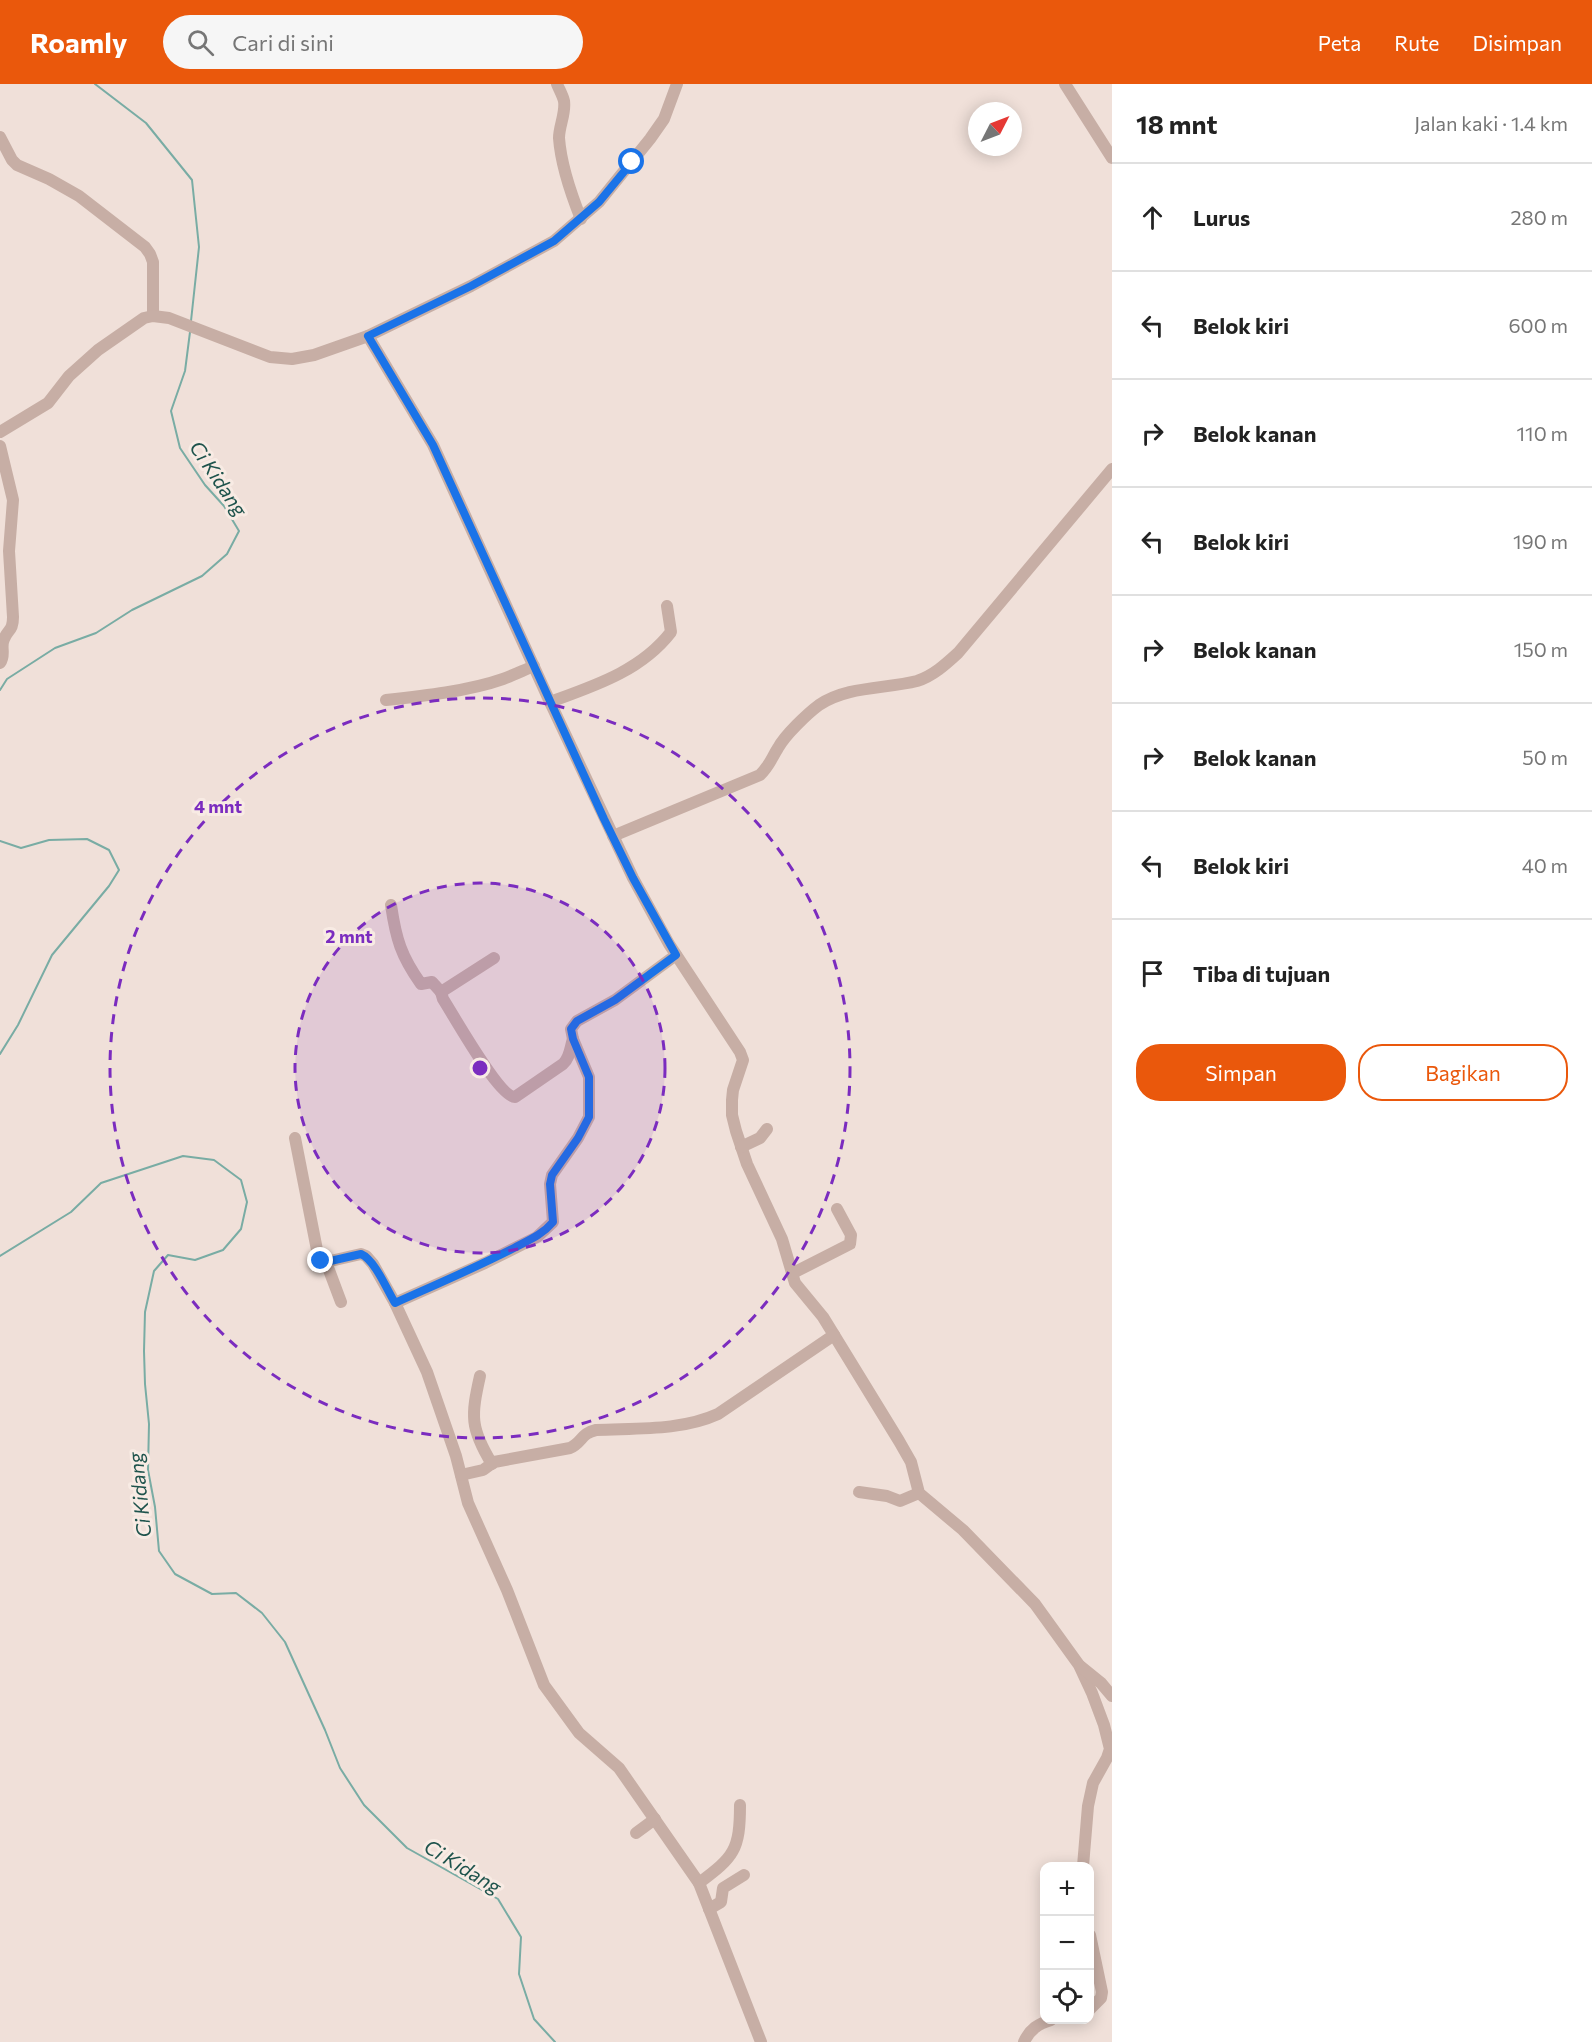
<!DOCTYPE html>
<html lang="id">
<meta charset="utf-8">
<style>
:root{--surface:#fff;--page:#f6f6f6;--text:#222;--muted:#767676;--line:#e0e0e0;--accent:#ea580c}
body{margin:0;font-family:Commissioner,sans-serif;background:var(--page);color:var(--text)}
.controls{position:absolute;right:18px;bottom:18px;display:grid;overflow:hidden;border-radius:12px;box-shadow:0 3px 15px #0003}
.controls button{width:54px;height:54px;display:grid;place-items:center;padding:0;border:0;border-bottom:2px solid var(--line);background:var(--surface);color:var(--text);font:30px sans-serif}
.compass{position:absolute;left:968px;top:18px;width:54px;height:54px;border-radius:50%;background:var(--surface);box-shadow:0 3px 15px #0003;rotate:48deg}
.stop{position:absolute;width:18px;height:18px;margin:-14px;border:4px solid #1a73e8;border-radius:50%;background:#fff}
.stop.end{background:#1a73e8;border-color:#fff;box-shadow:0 2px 6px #0008}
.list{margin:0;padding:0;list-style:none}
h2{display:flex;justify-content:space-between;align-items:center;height:78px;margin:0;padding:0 24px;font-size:26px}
h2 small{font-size:20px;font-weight:400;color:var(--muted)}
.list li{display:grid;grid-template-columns:39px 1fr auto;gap:18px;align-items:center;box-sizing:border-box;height:108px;padding:0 24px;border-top:2px solid var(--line)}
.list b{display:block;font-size:22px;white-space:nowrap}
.list em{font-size:20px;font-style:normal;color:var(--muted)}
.actions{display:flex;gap:12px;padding:18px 24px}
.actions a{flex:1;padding:14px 0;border:2px solid var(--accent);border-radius:24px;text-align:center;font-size:21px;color:var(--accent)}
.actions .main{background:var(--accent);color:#fff}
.icon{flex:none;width:33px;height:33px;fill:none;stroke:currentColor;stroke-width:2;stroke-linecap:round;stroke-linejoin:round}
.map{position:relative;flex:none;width:1112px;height:1958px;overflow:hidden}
header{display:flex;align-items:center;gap:36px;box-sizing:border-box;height:84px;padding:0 30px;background:var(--accent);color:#fff}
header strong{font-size:28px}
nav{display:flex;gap:33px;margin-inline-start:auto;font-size:21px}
.search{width:420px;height:54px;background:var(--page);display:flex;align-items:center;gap:15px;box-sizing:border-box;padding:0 21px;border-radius:33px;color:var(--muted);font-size:22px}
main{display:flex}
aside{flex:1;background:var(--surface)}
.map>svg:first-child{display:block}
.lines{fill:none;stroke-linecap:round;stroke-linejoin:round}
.stream{stroke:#79aca4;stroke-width:2}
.minor{stroke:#c7aea5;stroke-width:12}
.route{stroke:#1a73e8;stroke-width:8}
.ring{fill:none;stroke:#7b2cbf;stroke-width:3;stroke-dasharray:10 8}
.labels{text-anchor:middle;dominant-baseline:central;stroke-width:6;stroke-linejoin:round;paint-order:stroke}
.water-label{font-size:20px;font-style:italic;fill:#1e534c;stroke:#f8ebe4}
.centre{fill:#7b2cbf;stroke:#f8ebe4;stroke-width:3}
.ring-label{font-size:18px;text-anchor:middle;font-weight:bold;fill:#7b2cbf;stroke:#f8ebe4;stroke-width:6;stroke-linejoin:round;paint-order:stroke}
</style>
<header>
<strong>Roamly</strong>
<div class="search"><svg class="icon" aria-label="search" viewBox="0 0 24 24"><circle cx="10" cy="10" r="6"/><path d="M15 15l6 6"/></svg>Cari di sini</div>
<nav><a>Peta</a><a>Rute</a><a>Disimpan</a></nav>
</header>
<main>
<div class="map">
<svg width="1112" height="1958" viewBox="0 0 1112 1958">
<rect width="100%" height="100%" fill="#f0e0d9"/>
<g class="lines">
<g class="stream">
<polyline points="95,0 146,39 192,96 199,163 191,237"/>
<polyline points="0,606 7,595 55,564 96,549 132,526 202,492 227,470 239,447 224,422 205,401 180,364 171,327 185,287 190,248"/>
<polyline points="0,757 21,764 49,756 87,755 109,766 119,786 109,802 52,871 18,941 0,970"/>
<polyline points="0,1172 71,1128 101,1099 183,1072 214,1076 241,1096 247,1118 241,1145 223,1166 195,1176 168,1171 154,1187 145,1228 144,1267 145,1300 149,1340 148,1386 155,1423 159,1467 175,1490 212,1510 236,1509 262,1529 285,1558 325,1646 340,1684 364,1721 407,1764 498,1815 521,1853 519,1890 534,1935 555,1958"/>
</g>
<g class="minor">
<path d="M557,0c2,5 6,12 7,17 2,12 -5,25 -5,37 2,28 12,56 22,81"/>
<polyline points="1065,0 1112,74"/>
<polyline points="0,53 12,76 17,81 49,95 79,112 145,163 150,170 153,178 153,232"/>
<polyline points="368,252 433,361 550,618 633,794 669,860 740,968 743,976 733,1006 732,1016 732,1031 736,1047 747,1080 782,1155 795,1199 823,1233 899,1357 911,1378 919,1409 963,1446 1035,1520 1079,1581 1092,1609 1104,1641 1110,1665 1107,1674 1093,1699 1088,1722 1083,1782"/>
<polyline points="0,348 48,319 69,292 98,266 144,234 153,232 169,234 270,273 292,275 314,271 368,252 471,202 554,157 599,118 650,55 664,35 677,0"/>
<path d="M0,362l13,54 -4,51 4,66c0,14 -5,12 -9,22 -4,8 2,16 -4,24"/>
<path d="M386,616c37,-4 83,-9 117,-21 11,-4 21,-9 31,-13"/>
<path d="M550,618c44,-16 91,-31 121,-70l-4,-26"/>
<path d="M613,752l147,-61c10,-10 11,-16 18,-27 7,-13 29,-34 41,-43 28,-19 66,-16 98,-24 16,-5 29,-17 41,-28l154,-184"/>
<path d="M391,821c5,34 10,51 30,79l11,-2 9,10"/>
<path d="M494,874l-53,34 2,7c11,17 56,98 72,98l48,-33c7,-6 7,-16 10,-25"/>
<polyline points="295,1054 318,1171 321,1177 326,1178 361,1170 366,1172 373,1180 395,1219 427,1288 456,1372 468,1419 507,1506 544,1601 579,1649 619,1684 699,1799"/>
<polyline points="741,1063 760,1054 767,1045"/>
<polyline points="326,1178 341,1218"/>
<polyline points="793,1189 850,1160 851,1151 837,1125"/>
<polyline points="395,1219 485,1179 537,1153 553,1138 550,1100 552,1091 578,1054 589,1033 589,993 573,955 571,945 577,937 615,916 676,871"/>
<path d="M480,1292c-9,40 -10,52 12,88"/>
<path d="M461,1391l22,-5 11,-8 76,-14c12,-5 11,-15 26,-18 40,-2 85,1 122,-16l116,-79"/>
<polyline points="859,1408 887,1412 900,1417 919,1409"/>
<polyline points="1080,1582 1101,1599 1112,1612"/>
<path d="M740,1721c0,45 -6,52 -41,78l62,159"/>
<polyline points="636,1749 655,1735"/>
<polyline points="709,1825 721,1818 723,1804 744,1791"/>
<polyline points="1090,1851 1102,1908 1101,1914 1090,1925"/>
<path d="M1024,1958c6,-13 14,-18 27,-22"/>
</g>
</g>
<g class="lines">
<path class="route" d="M321,1177l5,1 35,-8c14,6 26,36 34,49 40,-18 80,-35 119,-55 15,-8 28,-13 39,-26l-3,-38 2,-9 26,-37 11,-21v-40l-16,-38 -2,-10 6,-8 38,-21 61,-45 -43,-77 -29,-59 -171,-374 -65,-109 103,-50 83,-45 45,-39 33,-40"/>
</g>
<circle cx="480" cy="984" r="185" fill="#7b2cbf" fill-opacity=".12"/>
<g class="ring">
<circle cx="480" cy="984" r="185"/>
<circle cx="480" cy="984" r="370"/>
</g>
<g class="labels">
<g class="water-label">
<text transform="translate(219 394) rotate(56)">Ci Kidang</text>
<text transform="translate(139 1411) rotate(-96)">Ci Kidang</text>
<text transform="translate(463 1782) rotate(31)">Ci Kidang</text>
</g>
</g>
<circle cx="480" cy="984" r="9" class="centre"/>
<g class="ring-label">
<text x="218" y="729">4 mnt</text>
<text x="349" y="859">2 mnt</text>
</g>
</svg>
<div class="controls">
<button>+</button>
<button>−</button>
<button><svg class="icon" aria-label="locate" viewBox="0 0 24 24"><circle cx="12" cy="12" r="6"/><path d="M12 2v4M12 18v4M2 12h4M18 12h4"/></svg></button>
</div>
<svg class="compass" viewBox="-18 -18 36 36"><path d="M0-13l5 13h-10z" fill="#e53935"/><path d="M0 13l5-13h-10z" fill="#767676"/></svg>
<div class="stop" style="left:632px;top:78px"></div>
<div class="stop end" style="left:321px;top:1177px"></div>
</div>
<aside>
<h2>18 mnt<small>Jalan kaki · 1.4 km</small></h2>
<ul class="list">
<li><svg class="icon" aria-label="ahead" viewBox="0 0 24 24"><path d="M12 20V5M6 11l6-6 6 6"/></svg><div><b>Lurus</b></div><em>280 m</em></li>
<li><svg class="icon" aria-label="left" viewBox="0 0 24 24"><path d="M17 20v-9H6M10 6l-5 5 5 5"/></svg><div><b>Belok kiri</b></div><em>600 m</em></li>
<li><svg class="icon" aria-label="right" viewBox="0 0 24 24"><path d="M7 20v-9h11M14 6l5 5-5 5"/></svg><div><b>Belok kanan</b></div><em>110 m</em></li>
<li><svg class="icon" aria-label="left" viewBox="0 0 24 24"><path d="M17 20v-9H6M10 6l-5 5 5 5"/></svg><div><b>Belok kiri</b></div><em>190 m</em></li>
<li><svg class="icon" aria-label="right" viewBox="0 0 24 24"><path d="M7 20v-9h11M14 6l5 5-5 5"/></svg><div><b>Belok kanan</b></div><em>150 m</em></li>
<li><svg class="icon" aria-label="right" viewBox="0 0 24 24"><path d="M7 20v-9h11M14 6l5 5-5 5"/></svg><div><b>Belok kanan</b></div><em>50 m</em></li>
<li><svg class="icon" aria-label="left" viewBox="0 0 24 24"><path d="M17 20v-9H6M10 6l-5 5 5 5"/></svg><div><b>Belok kiri</b></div><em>40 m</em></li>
<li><svg class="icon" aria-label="arrive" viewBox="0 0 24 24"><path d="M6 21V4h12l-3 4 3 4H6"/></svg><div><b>Tiba di tujuan</b></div></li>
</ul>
<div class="actions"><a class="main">Simpan</a><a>Bagikan</a></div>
</aside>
</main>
